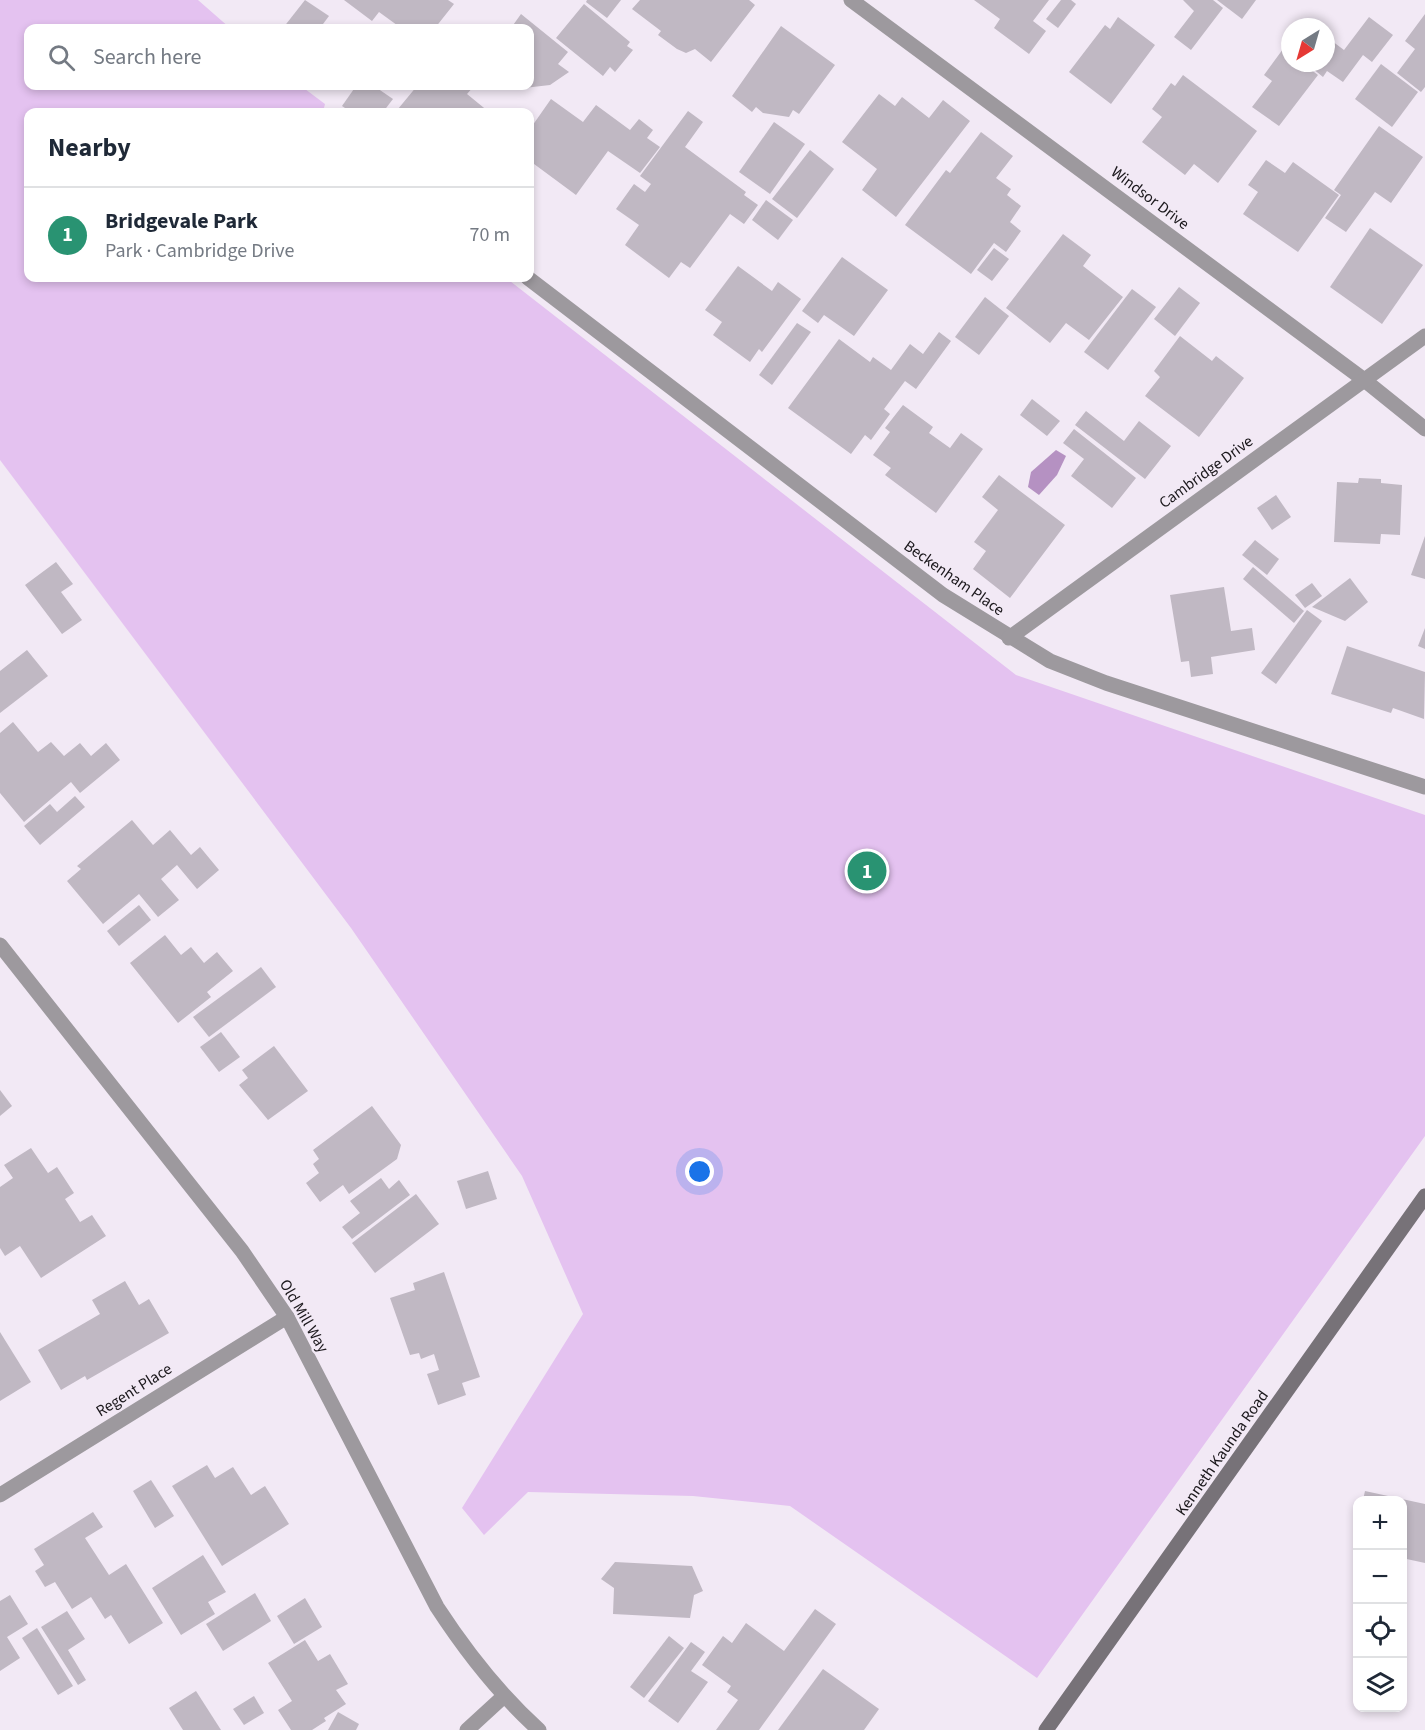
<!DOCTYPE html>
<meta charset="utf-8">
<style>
:root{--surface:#fff;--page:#f6f6f7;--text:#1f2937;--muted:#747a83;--line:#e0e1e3;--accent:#299372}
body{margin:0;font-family:"Source Sans 3",sans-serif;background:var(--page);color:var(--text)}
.controls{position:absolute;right:18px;bottom:18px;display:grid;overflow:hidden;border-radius:12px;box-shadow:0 3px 9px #0003}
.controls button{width:54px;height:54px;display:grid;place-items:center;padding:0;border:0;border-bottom:2px solid var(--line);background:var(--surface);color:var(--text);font:30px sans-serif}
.compass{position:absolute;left:1281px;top:18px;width:54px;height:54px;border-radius:50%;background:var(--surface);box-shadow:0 3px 9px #0003;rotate:217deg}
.you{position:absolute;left:700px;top:1172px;width:21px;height:21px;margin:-15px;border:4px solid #fff;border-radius:50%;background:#1a73e8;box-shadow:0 0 0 9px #1a73e833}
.badge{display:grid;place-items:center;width:39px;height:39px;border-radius:50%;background:var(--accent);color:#fff;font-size:20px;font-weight:700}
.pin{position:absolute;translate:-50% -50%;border:3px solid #fff;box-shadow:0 2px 6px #0006}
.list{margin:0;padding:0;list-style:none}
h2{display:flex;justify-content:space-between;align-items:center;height:78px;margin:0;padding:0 24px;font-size:26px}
h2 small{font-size:20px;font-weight:400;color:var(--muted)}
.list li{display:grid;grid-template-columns:39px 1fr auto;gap:18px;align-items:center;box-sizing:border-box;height:96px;padding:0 24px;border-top:2px solid var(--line)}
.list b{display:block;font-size:22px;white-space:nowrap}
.list p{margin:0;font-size:20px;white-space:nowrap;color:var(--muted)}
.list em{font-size:20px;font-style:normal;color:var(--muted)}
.icon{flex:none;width:33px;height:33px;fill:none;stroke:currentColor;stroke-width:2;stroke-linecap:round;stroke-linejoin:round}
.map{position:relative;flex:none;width:1425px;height:1730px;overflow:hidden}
.search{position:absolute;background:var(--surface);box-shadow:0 3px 9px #0003;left:24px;top:24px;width:510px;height:66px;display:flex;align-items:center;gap:15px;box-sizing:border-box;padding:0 21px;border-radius:12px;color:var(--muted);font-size:22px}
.panel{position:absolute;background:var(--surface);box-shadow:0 3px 9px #0003;left:24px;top:108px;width:510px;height:174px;border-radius:12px}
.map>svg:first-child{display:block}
.green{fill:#e4c2f0}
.water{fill:#b591c2}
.building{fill:#c0b8c3}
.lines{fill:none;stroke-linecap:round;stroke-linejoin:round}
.minor{stroke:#9d999e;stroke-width:15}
.tertiary{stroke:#9d999e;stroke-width:15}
.secondary{stroke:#777278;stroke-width:15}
.labels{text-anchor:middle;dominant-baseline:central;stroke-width:4.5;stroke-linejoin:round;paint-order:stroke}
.street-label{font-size:16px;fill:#1a171b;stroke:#f2e9f5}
</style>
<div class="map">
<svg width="1425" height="1730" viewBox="0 0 1425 1730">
<rect width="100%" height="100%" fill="#f2e9f5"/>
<polygon class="green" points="0,0 198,0 230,28 28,28 28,86 301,86 325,104 323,112 28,112 28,278 506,278 1016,675 1425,815 1425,1136 1037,1678 790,1506 693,1496 528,1492 484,1535 462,1508 583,1314 522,1176 351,928 0,460"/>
<polygon class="water" points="1056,450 1066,456 1057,475 1039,495 1028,487 1031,472"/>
<g class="building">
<polygon points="305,0 329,16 320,28 283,28"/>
<polygon points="344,0 448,0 454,4 435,28 401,28 379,12 372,21"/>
<polygon points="587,0 621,0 607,18 586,2"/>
<polygon points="640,0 749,0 755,5 711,62 695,49 686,53 677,49 658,35 661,31 632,9"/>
<polygon points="974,0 1049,0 1033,21 1046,31 1029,54 994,28 1000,19"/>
<polygon points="1061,0 1071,0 1076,4 1058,28 1046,19"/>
<polygon points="1183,0 1213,0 1223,8 1191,50 1174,37 1194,11"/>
<polygon points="1217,0 1256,0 1242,19"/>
<polygon points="584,4 630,42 627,46 633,50 615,72 610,67 603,76 556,38"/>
<polygon points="521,14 568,52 558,64 569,72 550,85 524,88 524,86 530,86 530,28 511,28"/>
<polygon points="1425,14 1425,87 1421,92 1397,73 1415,49 1405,41"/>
<polygon points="1118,17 1155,45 1111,104 1069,72 1105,25 1110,29"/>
<polygon points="1369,17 1393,35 1372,62 1363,55 1343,82 1327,71 1323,77 1312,68 1316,63 1326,63 1326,49 1332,41 1344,50"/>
<polygon points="781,26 835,65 799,114 793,110 789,117 763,113 756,107 752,112 732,96"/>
<polygon points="1283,49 1290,54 1290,63 1302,63 1318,75 1279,126 1252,107 1272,81 1264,75"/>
<polygon points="1381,64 1418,92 1392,127 1355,99"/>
<polygon points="1183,75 1257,131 1218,183 1194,164 1185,175 1142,142 1162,117 1152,109 1171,83 1175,86"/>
<polygon points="356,86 374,86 393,99 383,112 351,112 342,106"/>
<polygon points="417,86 474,86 467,94 489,112 402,112 398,109"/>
<polygon points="879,94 895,106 902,97 929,118 943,100 970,121 896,217 862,190 877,169 842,142"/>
<polygon points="551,99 583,122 596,105 630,130 639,119 653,130 647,138 660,147 640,173 608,151 576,195 530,161 530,129"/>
<polygon points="688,111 703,122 685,147 746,192 744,195 758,205 744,224 730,214 690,268 681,262 669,278 625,245 639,225 616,209 634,184 645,192 651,184 640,176"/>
<polygon points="774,122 805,144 770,194 739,172"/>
<polygon points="1379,126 1423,157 1391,203 1375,192 1346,232 1325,218 1341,195 1334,190"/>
<polygon points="981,132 1013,156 996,178 1011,189 1007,195 1021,206 1010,222 1021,231 1006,252 994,243 971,274 905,225 946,170 950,173"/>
<polygon points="810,150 834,169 797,218 772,199"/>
<polygon points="1266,160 1285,173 1293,162 1339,195 1298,252 1243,214 1258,192 1248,185"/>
<polygon points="766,200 793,220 778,240 752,220"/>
<polygon points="1370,228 1423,265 1382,324 1330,287"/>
<polygon points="1063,234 1091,255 1083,266 1123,297 1089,340 1066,323 1050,343 1006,308"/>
<polygon points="994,248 1009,259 992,281 977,270"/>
<polygon points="842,257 888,290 854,336 824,315 818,323 802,311"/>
<polygon points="738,266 772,291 778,282 801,299 762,352 759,349 750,362 713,335 722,322 705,310"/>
<polygon points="1179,287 1200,303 1175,336 1154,319"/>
<polygon points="1132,289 1156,307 1108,370 1084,352"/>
<polygon points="985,297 1009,316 979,355 955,337"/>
<polygon points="797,323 811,332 772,385 759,375"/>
<polygon points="939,332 951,341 916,389 905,381 884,409 890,414 871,440 865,435 851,454 788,408 839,339 870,362 873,357 891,370 910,344 923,354"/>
<polygon points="1180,336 1212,361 1216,356 1244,378 1199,437 1145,396 1160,377 1154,371"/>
<polygon points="1032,399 1060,421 1047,436 1020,415"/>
<polygon points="903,405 933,427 929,433 950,448 961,433 983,449 936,513 885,475 891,468 873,455 890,432 885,428"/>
<polygon points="1086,411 1124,441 1139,421 1171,446 1145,479 1075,425"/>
<polygon points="1074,429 1136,478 1112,508 1071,476 1084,459 1063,443"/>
<polygon points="999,475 1065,525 1010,598 973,569 986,551 974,542 998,510 982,497"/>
<polygon points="1359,478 1381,479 1381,483 1402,485 1400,535 1381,534 1380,544 1334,542 1337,482 1358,483"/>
<polygon points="1276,495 1291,517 1272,530 1257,508"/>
<polygon points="1425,536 1425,579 1411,575"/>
<polygon points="1255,540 1279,559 1267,575 1242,555"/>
<polygon points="56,562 73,584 61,592 82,620 62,634 25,585"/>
<polygon points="1253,567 1304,611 1294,623 1243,579"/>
<polygon points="1350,578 1368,602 1345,621 1312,607"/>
<polygon points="1312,583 1322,596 1305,608 1295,595"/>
<polygon points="1224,587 1231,631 1252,628 1255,650 1211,657 1213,674 1191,677 1189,661 1181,662 1170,595"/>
<polygon points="1307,610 1322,621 1276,684 1261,673"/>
<polygon points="1425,628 1425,649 1418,646"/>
<polygon points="1347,646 1425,672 1424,719 1393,708 1391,713 1331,694"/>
<polygon points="27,650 48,676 0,713 0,671"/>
<polygon points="13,722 38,752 51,742 64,756 80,743 91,756 106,743 120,760 80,793 71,782 24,822 0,793 0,733"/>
<polygon points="75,796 85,807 40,845 24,826 50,804 57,812"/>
<polygon points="132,820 153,845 170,830 191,855 200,847 219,870 197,889 177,865 161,879 179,900 158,917 139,894 103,924 67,881 81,869 77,866"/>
<polygon points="139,905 151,920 119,946 107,931"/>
<polygon points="165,935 181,955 191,947 204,963 217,952 233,971 207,992 211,997 178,1023 130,963"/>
<polygon points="261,967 276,987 209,1037 193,1017"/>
<polygon points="221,1032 240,1057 219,1072 200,1047"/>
<polygon points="274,1046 308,1091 268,1120 239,1085 248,1078 242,1070"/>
<polygon points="0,1090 12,1106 0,1116"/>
<polygon points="372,1106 401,1145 397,1159 349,1194 343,1185 320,1202 306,1183 319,1173 313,1164 319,1159 313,1150"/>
<polygon points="31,1148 48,1173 57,1167 74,1193 65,1199 80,1222 92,1215 106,1236 41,1278 20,1246 5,1256 0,1248 0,1187 13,1178 4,1165"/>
<polygon points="488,1171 497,1199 466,1209 457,1181"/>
<polygon points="381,1178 389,1189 399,1180 410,1195 352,1239 342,1227 360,1213 350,1201"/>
<polygon points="416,1194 439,1224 375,1273 352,1243"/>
<polygon points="444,1272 480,1377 462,1383 466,1395 438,1405 427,1374 439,1370 434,1354 421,1359 419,1353 410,1355 390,1298 415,1290 413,1283"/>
<polygon points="125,1281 139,1305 149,1299 169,1333 87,1380 85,1376 61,1390 38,1350 100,1314 92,1300"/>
<polygon points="0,1332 31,1382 0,1401"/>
<polygon points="207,1465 215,1478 233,1467 251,1495 265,1486 289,1524 222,1566 172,1486"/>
<polygon points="151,1480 174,1516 155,1528 133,1491"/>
<polygon points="1365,1491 1425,1504 1425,1563 1402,1558 1402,1500 1363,1500"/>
<polygon points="93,1512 103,1527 85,1538 109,1575 126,1564 163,1623 129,1644 111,1615 105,1619 91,1597 72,1609 55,1582 45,1587 35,1571 44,1565 34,1549"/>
<polygon points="203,1555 226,1592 208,1602 215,1614 181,1635 152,1588"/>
<polygon points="615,1562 692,1566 703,1591 694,1595 690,1618 613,1614 614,1588 601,1579"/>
<polygon points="255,1593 271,1621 223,1651 206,1624"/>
<polygon points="10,1595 28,1624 7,1637 20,1658 0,1671 0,1601"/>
<polygon points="305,1598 322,1627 294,1644 277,1616"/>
<polygon points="815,1609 836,1624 759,1730 716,1730 738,1700 727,1692 731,1686 702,1665 723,1636 732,1643 746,1623 784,1651"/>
<polygon points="67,1611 85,1639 68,1650 86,1680 78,1685 41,1627"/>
<polygon points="37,1628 73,1686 58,1695 22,1638"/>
<polygon points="669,1636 684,1648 644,1698 630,1687"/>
<polygon points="305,1640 318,1661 330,1654 348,1684 336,1690 346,1704 324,1718 326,1721 312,1730 291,1730 278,1710 292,1701 268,1663"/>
<polygon points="691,1642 705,1652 691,1671 708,1682 678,1723 648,1701"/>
<polygon points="823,1669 879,1709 864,1730 778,1730"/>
<polygon points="196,1691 221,1730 183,1730 169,1708"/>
<polygon points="254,1696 264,1713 244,1725 233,1709"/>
<polygon points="338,1712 359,1724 356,1730 328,1730"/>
</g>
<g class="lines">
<g class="minor">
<polyline points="851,0 1363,379 1425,429"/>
<polyline points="528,278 943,595 1050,661 1106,683 1425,787"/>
<polyline points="1009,638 1425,336"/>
<polyline points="0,1495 287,1317"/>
<polyline points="467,1730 503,1697"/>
</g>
<path class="tertiary" d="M0,945l242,306 45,66 150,290c30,46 61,86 102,123"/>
<polyline class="secondary" points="1046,1730 1425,1196"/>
</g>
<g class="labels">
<g class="street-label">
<text transform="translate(1150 198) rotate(37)">Windsor Drive</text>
<text transform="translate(1206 472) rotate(-36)">Cambridge Drive</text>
<text transform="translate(954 578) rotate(35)">Beckenham Place</text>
<text transform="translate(304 1316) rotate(60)">Old Mill Way</text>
<text transform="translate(134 1390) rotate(-32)">Regent Place</text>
<text transform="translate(1222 1453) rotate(-55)">Kenneth Kaunda Road</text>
</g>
</g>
</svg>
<div class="controls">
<button>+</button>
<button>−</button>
<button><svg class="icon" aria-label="locate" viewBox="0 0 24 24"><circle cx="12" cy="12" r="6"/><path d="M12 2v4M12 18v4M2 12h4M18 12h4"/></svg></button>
<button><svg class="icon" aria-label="layers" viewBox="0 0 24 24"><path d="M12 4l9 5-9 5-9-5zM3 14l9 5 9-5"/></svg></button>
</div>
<svg class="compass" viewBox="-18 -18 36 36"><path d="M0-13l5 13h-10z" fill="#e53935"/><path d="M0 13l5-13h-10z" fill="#747a83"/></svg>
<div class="you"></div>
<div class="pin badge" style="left:867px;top:871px">1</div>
<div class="search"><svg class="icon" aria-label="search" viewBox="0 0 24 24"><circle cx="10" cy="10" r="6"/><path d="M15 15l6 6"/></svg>Search here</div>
<section class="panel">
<h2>Nearby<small></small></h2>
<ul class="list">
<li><span class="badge">1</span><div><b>Bridgevale Park</b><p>Park · Cambridge Drive</p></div><em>70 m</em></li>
</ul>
</section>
</div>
